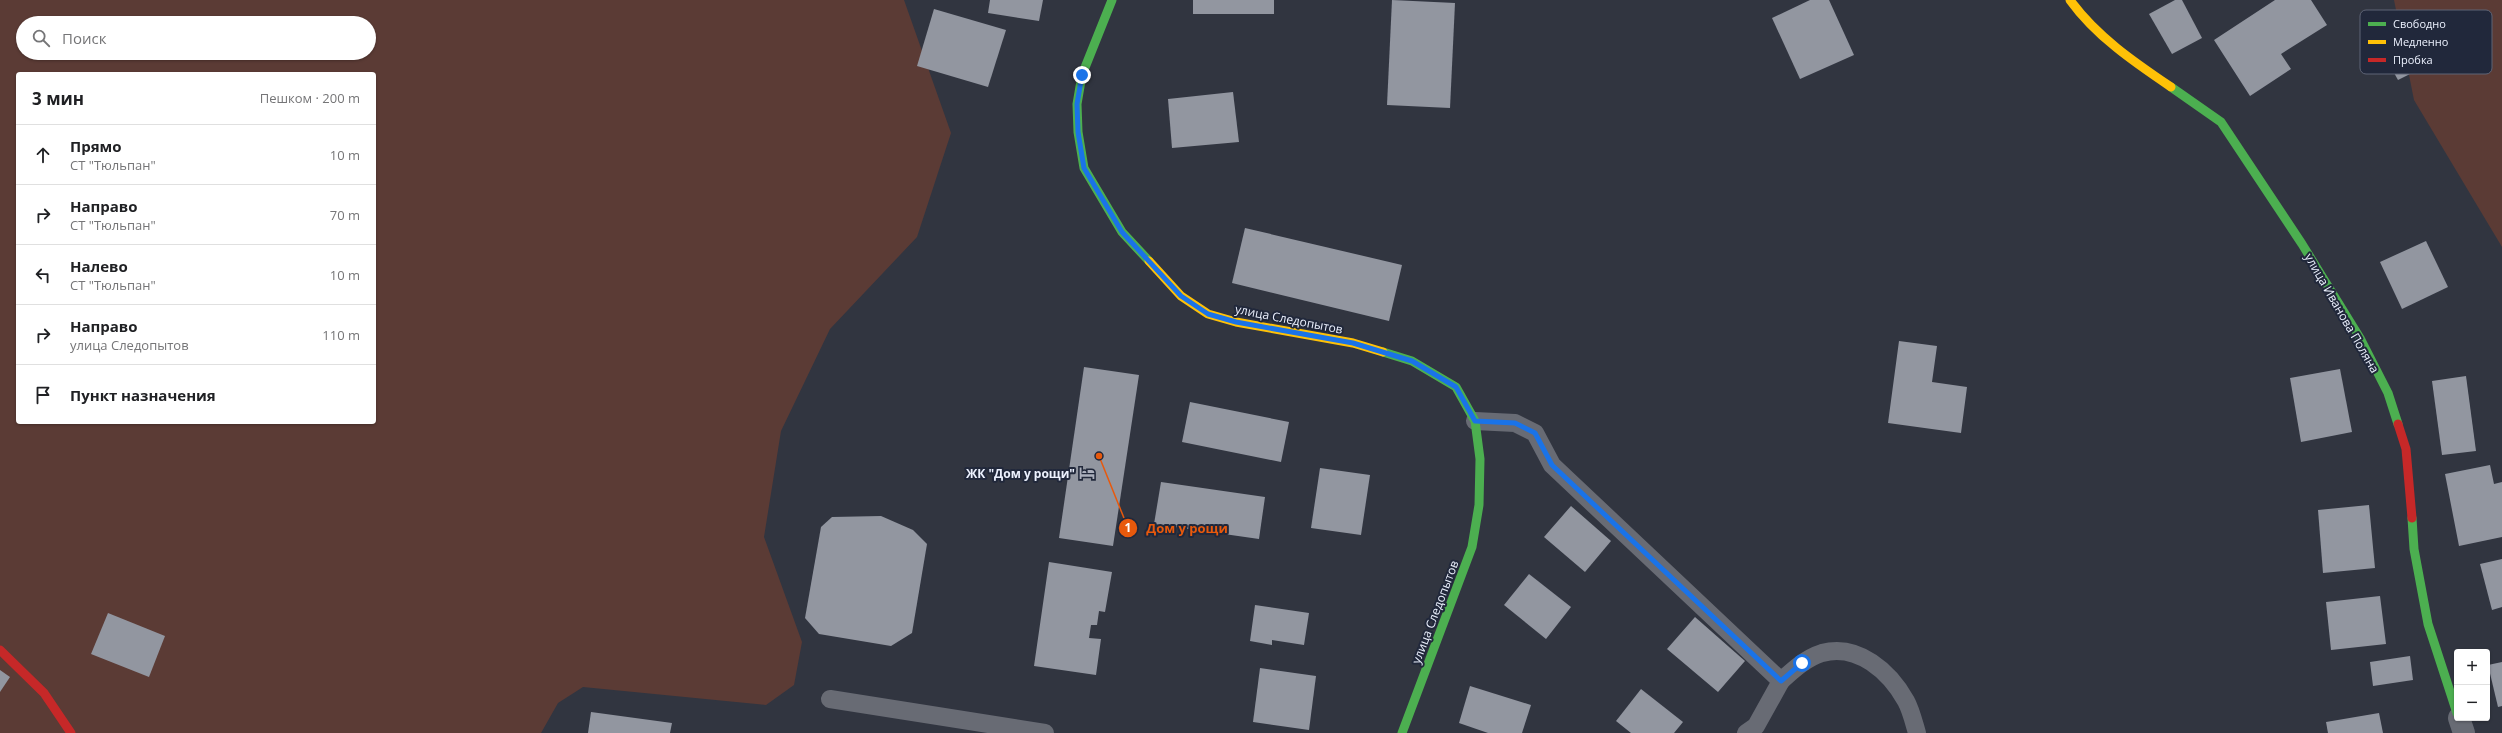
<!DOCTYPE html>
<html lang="ru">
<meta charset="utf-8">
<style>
:root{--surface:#fff;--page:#f6f6f6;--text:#202124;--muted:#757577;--line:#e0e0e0}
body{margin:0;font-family:"Open Sans",sans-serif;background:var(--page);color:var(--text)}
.controls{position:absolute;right:12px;bottom:12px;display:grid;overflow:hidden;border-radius:4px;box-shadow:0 1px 3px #0004}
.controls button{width:36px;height:36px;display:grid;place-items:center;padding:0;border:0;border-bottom:1px solid var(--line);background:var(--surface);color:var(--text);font:20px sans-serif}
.stop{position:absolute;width:12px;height:12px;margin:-9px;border:3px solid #1a73e8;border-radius:50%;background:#fff}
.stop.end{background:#1a73e8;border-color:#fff;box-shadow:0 1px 4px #0008}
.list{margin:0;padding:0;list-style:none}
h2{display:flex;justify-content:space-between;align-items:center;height:52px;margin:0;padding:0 16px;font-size:17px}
h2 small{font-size:13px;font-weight:400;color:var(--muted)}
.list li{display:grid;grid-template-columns:26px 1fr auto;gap:12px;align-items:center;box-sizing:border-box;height:60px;padding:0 16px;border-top:1px solid var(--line)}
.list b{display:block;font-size:15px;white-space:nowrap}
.list p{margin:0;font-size:13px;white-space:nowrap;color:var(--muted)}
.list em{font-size:13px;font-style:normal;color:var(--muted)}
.icon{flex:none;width:22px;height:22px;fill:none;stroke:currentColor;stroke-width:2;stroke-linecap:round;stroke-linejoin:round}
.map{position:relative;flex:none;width:2502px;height:733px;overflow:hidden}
.search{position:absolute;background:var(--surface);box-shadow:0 1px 3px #0004;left:16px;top:16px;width:360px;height:44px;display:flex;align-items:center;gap:10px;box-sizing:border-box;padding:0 14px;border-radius:22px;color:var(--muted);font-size:15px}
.panel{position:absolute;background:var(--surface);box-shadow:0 1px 3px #0004;left:16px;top:72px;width:360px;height:352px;border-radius:4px}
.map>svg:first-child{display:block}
.green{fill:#5b3b35;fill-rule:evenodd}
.building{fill:#9296a0}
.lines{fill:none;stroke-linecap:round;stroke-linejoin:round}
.lane{stroke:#686b74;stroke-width:18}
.street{stroke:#686b74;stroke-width:22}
.fast{stroke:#4caf50;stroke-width:9}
.slow{stroke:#ffc107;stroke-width:9}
.jam{stroke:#c62828;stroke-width:9}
.route{stroke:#1a73e8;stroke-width:5}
.labels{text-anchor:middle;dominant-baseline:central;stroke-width:4;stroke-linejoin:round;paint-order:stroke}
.street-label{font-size:12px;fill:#ecf1fe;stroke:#21283b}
.poi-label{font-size:12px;font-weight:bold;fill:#ecf1fe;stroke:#21283b;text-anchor:end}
.key{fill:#21283b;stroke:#5e6476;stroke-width:1}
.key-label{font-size:11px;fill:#ecf1fe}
.leader{fill:none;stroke:#e8590c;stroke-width:1.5}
.callout-dot{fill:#e8590c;stroke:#21283b;stroke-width:1.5}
.mark-label{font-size:12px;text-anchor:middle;font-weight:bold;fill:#fff}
.callout-label{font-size:13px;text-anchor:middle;font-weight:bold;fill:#e8590c;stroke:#21283b;stroke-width:4;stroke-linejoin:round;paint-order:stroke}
</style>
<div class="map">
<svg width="2502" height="733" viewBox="0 0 2502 733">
<rect width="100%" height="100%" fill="#313540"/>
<g class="green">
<path d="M0,0h904l47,133 -34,104 -87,92 -49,102 -17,106 38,105 -8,43 -28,20 -183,-18 -25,16 -17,30h-541zM23,23h346v30h-346zM18,74h356v348h-356z"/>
<polygon points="2394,0 2502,0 2502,247 2414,100"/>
</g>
<g class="building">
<polygon points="990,0 1043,0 1039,21 988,13"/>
<rect x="1193" y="0" width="81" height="14"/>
<polygon points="1392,0 1455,3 1450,108 1387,105"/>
<polygon points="1810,0 1829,0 1854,55 1800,79 1772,18"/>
<polygon points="2175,0 2182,0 2202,38 2172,54 2149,14"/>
<polygon points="2275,0 2311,0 2327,25 2281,54 2291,69 2250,96 2214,40"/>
<polygon points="934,9 1006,30 988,87 917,66"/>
<polygon points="2399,33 2418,70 2398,80 2378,44"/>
<polygon points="1233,92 1239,142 1172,148 1168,99"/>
<polygon points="1245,228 1402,265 1389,321 1232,283"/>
<polygon points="2426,241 2448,287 2402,309 2380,262"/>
<polygon points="1899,341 1937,346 1932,382 1967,387 1961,433 1888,423"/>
<polygon points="1084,367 1139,375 1113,546 1059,538"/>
<polygon points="2340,369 2352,432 2301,442 2290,378"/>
<polygon points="2466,376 2476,451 2442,455 2432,381"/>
<polygon points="1190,402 1289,422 1281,462 1182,442"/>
<polygon points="2490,465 2494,484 2502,482 2502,537 2459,546 2445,474"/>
<polygon points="1320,468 1370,475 1361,535 1311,528"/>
<polygon points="1161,482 1265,497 1259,539 1154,524"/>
<polygon points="2369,505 2375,568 2323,573 2318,510"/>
<polygon points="1571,506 1611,541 1585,572 1544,537"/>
<polygon points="881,516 913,530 927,544 912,633 891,646 819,634 805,618 821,527 832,517"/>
<polygon points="2502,559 2502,607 2492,610 2480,564"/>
<polygon points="1049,562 1112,572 1105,612 1099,611 1097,625 1091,625 1089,638 1101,639 1096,675 1034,666"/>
<polygon points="1529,574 1571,607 1546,639 1504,605"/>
<polygon points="2380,596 2386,644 2331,650 2326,602"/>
<polygon points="1255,605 1309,613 1304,645 1272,640 1272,645 1250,641"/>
<polygon points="108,613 165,636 149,677 91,654"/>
<polygon points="1695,617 1745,661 1718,692 1667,649"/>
<polygon points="2410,656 2413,680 2373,686 2370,662"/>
<polygon points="2502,662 2502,706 2498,707 2488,665"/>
<polygon points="1260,668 1316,676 1309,730 1253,722"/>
<polygon points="0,670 10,677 0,692"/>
<polygon points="1470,686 1531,705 1522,733 1488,733 1459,723"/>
<polygon points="1641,689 1683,722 1674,733 1631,733 1616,721"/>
<polygon points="591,712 672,723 670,733 588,733"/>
<polygon points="2379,713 2383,733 2328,733 2326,722"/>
</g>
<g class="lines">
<g class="lane">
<path d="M1475,421l40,2 20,10 17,32 229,216c12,-11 25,-23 41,-28 36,-10 68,19 84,48 5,9 8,22 11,32"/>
<polyline points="830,699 1045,733"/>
<polyline points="1746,733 1756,726 1781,681"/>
</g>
<polyline class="street" points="2459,718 2464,733"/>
<g class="fast">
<polyline points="1112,0 1082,75 1077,104 1078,132 1084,168 1122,232 1149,261"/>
<polyline points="2171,87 2221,122 2302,244 2360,338 2388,393 2398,424"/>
<polyline points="1383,352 1412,361 1456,387 1475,421 1480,459 1479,505 1472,547 1402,733"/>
<polyline points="2412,518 2414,549 2428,624 2457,713"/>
</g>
<g class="slow">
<path d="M2070,0c26,36 64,62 101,87"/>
<polyline points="1149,261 1181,296 1208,314 1236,322 1353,343 1383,352"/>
</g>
<g class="jam">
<polyline points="2398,424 2406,449 2412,518"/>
<polyline points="0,650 44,693 71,733"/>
</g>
</g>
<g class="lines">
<polyline class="route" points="1082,75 1077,104 1078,132 1084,168 1122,232 1181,296 1208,314 1236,322 1353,343 1412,361 1456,387 1475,421 1515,423 1535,433 1552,465 1781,681 1802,663"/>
</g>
<defs>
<symbol id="hotel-bare" viewBox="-9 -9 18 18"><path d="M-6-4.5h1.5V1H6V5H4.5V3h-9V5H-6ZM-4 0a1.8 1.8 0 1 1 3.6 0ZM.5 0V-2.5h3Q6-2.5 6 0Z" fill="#abafbc" stroke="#21283b" stroke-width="2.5" paint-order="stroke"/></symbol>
</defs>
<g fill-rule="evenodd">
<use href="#hotel-bare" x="1076" y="462" width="22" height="22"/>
</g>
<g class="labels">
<g class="street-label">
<text transform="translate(2342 313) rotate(60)">улица Иванова Поляна</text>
<text transform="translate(1289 319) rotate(11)">улица Следопытов</text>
<text transform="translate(1435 612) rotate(-69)">улица Следопытов</text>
</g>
<g class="poi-label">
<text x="1075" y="473">ЖК "Дом у рощи"</text>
</g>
</g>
<rect x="2360" y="10" width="132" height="64" rx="6" class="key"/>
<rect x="2368" y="22" width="18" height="4" fill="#4caf50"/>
<rect x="2368" y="40" width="18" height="4" fill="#ffc107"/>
<rect x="2368" y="58" width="18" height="4" fill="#c62828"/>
<g class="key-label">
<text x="2393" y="28">Свободно</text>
<text x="2393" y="46">Медленно</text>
<text x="2393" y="64">Пробка</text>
</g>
<path class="leader" d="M1099 456L1128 528"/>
<g class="callout-dot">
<circle cx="1099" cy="456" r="4"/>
<circle cx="1128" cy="528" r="10"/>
</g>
<g class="mark-label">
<text x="1128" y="532">1</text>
</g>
<g class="callout-label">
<text x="1187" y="533">Дом у рощи</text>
</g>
</svg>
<div class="controls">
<button>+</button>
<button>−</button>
</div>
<div class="stop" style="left:1802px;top:663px"></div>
<div class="stop end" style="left:1082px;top:75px"></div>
<div class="search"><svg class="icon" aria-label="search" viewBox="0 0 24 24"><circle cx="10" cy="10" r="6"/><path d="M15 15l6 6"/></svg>Поиск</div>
<section class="panel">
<h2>3 мин<small>Пешком · 200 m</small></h2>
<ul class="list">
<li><svg class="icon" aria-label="ahead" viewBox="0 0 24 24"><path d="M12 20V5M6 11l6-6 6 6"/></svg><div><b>Прямо</b><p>СТ &quot;Тюльпан&quot;</p></div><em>10 m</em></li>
<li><svg class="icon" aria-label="right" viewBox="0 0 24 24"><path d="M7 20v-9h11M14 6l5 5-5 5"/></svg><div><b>Направо</b><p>СТ &quot;Тюльпан&quot;</p></div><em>70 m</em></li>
<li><svg class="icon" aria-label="left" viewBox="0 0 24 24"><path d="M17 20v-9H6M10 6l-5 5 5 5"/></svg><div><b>Налево</b><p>СТ &quot;Тюльпан&quot;</p></div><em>10 m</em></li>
<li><svg class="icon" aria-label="right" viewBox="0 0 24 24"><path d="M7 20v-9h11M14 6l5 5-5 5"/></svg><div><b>Направо</b><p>улица Следопытов</p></div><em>110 m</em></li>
<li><svg class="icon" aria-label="arrive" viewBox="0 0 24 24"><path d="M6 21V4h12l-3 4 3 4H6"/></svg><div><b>Пункт назначения</b></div></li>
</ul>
</section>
</div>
